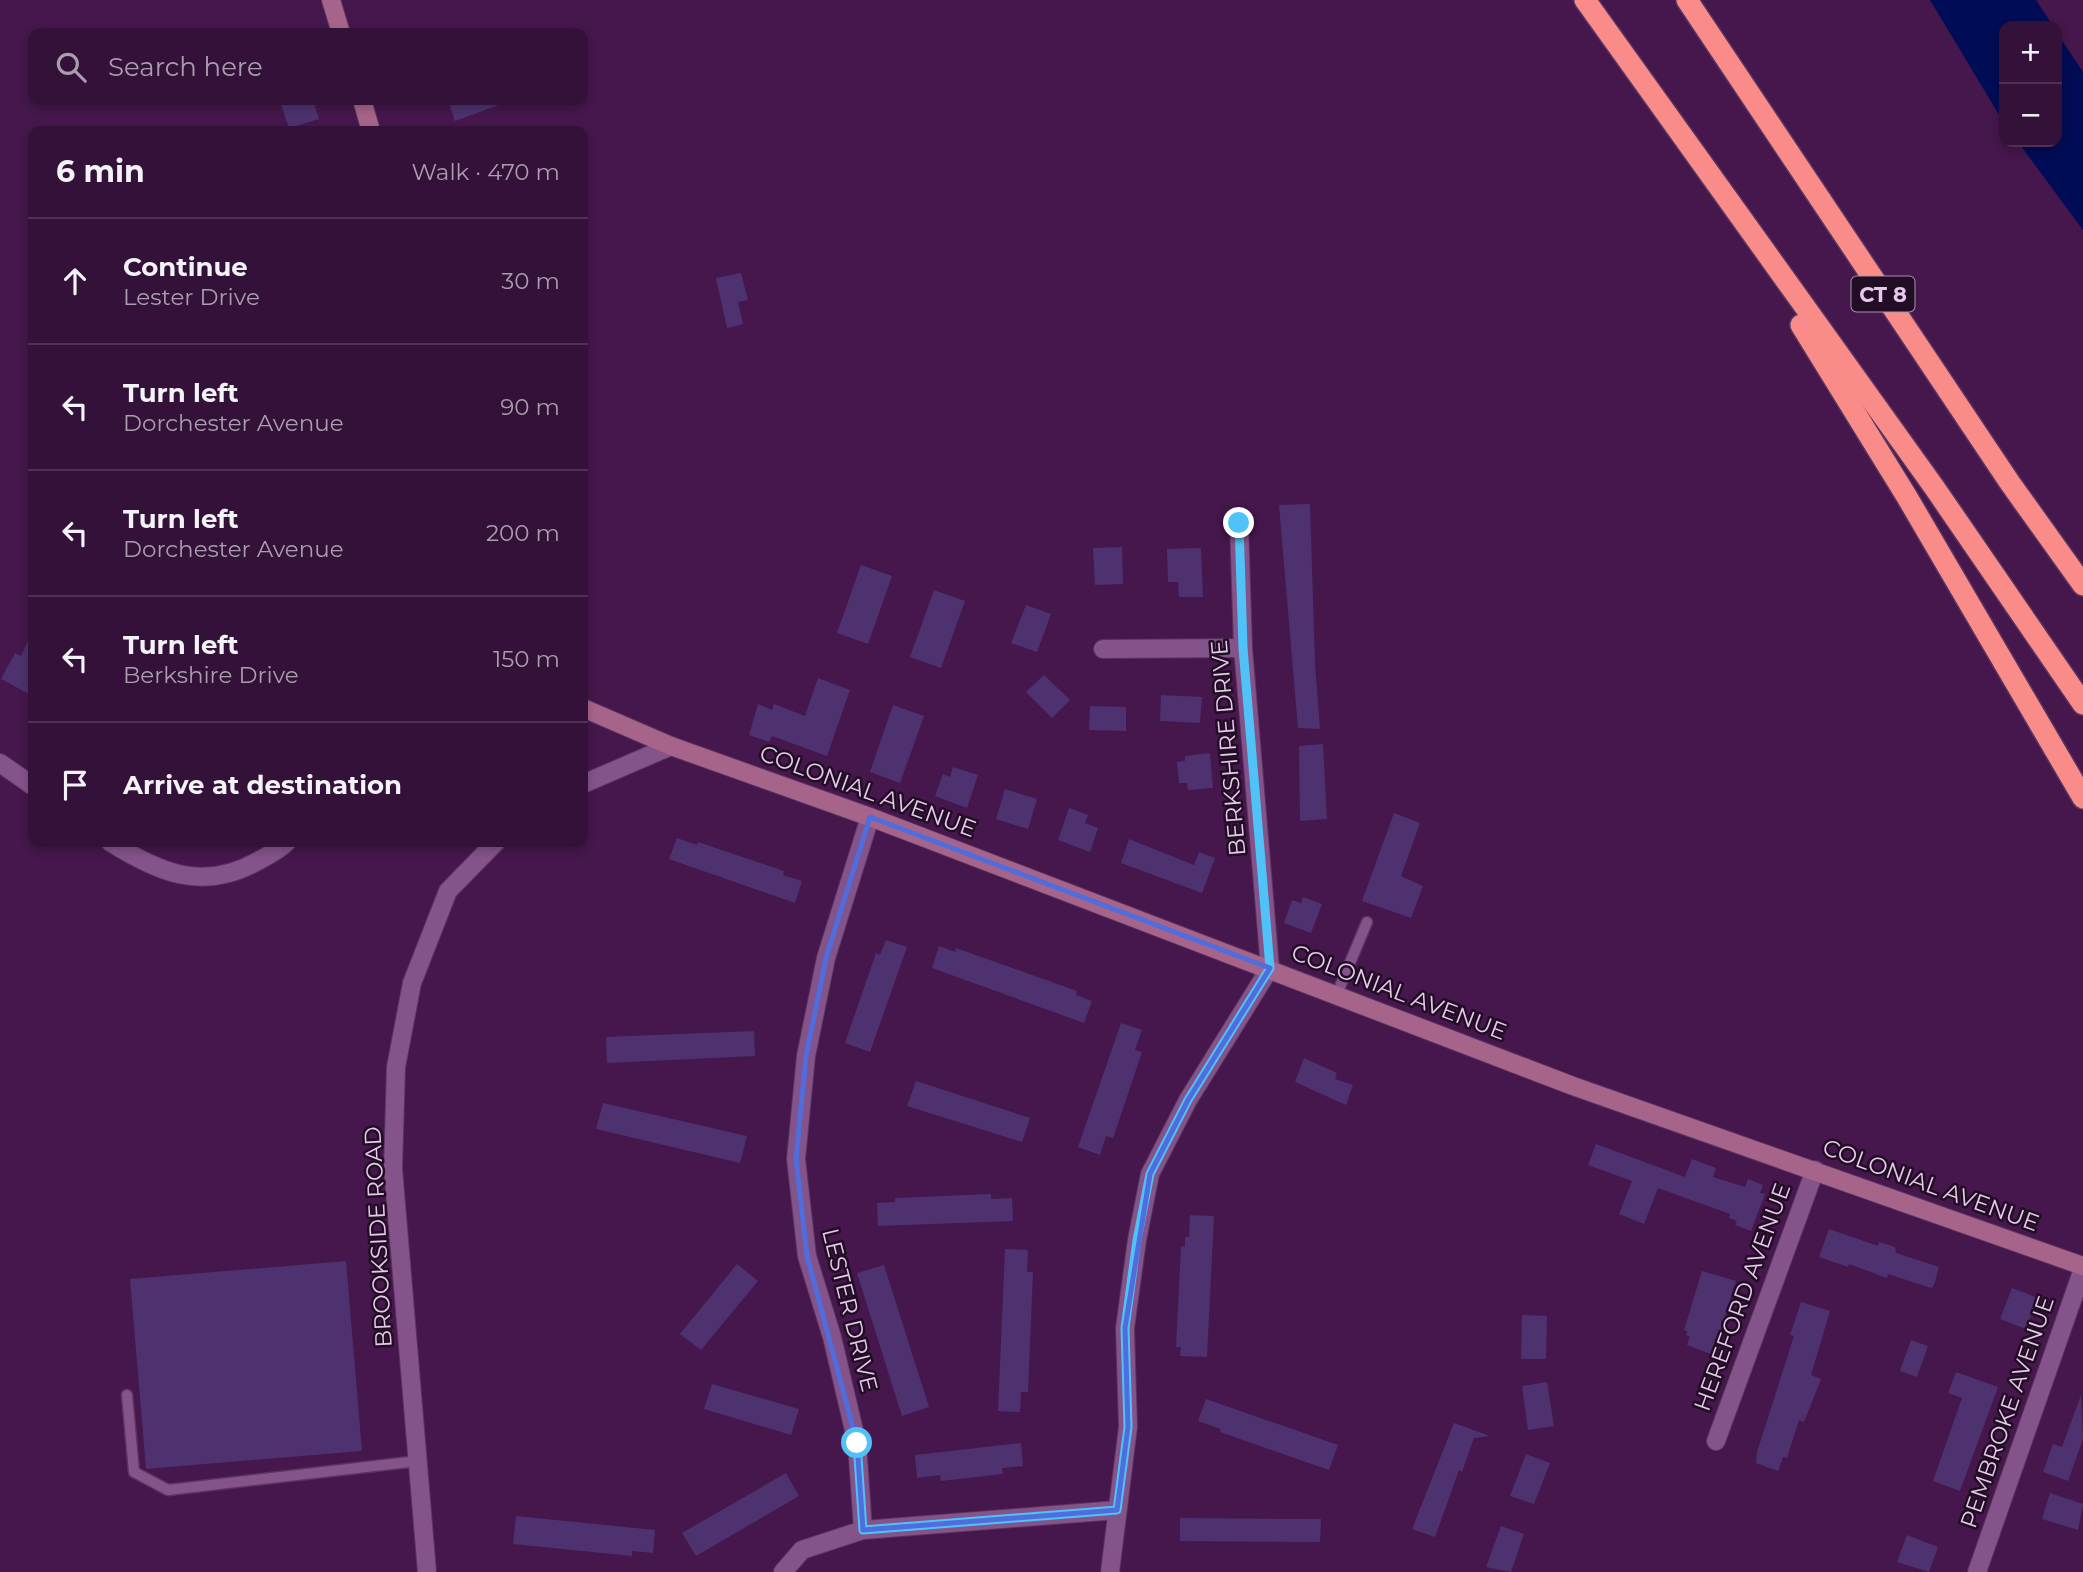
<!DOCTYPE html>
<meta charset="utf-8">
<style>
:root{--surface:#341139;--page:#3f1f44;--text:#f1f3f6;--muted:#a99dae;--line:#4e3153}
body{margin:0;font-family:Montserrat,sans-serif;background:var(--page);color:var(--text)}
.controls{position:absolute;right:21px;top:21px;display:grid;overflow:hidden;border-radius:14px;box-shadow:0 4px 10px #0003}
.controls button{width:63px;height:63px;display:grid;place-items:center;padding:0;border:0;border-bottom:2px solid var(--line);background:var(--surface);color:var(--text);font:35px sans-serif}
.stop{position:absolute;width:21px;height:21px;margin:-16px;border:5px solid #4fc3f7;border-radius:50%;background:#fff}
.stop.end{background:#4fc3f7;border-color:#fff;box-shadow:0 2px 7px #0008}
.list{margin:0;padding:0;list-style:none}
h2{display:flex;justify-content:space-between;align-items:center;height:91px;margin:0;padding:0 28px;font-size:30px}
h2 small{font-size:23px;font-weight:400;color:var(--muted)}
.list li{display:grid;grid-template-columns:46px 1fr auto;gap:21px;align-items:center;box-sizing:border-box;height:126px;padding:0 28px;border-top:2px solid var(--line)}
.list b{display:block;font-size:26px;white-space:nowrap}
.list p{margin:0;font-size:23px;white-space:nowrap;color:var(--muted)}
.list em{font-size:23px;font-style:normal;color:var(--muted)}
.icon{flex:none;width:38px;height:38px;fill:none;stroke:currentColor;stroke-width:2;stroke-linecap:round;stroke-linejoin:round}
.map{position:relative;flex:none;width:2083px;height:1572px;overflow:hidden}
.search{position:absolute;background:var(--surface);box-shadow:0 4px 10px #0003;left:28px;top:28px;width:560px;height:77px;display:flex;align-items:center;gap:18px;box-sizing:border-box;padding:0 24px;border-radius:14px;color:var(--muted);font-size:26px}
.panel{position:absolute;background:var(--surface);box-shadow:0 4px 10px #0003;left:28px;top:126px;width:560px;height:721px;border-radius:14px}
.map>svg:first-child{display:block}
.water{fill:#000c55}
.building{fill:#4d326f}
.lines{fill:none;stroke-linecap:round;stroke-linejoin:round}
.lane-casing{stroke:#5a3460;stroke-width:13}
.street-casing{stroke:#5a3460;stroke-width:20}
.secondary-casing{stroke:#5a3460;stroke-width:20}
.highway-casing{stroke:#5a3460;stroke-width:24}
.lane{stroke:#84538a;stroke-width:10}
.street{stroke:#84538a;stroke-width:18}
.secondary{stroke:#a7648a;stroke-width:18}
.highway{stroke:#f98c89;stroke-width:21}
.route{stroke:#4fc3f7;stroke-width:9}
.marked{fill:none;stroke:#4f6ddc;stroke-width:5;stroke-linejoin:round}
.labels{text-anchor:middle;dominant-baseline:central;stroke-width:5;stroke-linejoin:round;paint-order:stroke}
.shield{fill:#210d24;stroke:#aa91ad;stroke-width:2}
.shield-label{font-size:21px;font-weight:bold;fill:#e4c9e8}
.street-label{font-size:23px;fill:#e4c9e8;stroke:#210d24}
</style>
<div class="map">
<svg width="2083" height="1572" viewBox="0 0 2083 1572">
<rect width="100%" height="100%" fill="#45174c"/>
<g class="water">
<polygon points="1930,0 2036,0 2053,26 2004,26 2004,123"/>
<polygon points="2057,33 2083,72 2083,230 2018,142 2057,142"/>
</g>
<g class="building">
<polygon points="296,100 313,100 319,119 289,128 281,104"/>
<polygon points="448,100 507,100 507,102 455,121"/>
<polygon points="741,273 748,300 738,302 743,324 727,328 716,278"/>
<polygon points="1310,504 1315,664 1320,729 1298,728 1279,505"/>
<polygon points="1122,547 1123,584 1095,585 1093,548"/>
<polygon points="1201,548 1203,597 1179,597 1178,582 1168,582 1167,549"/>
<polygon points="861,565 892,576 868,644 837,633"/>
<polygon points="934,590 965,601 941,668 910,657"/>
<polygon points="1026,605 1051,614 1037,652 1011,643"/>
<polygon points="33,631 33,696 1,679 15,653 21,656"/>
<polygon points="1044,675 1070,700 1052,718 1026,692"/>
<polygon points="818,678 850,690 827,756 772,736 769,742 749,735 758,704 772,710 774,704 805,716"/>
<polygon points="1161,695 1202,697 1200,723 1160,721"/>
<polygon points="893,705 924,716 900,783 870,772"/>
<polygon points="1090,706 1126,707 1126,731 1089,730"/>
<polygon points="1323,744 1327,819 1300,821 1299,746"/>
<polygon points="1210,753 1213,788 1188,790 1187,783 1179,783 1177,762 1185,761 1185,756"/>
<polygon points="953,767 978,775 967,808 935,796 943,774 950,777"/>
<polygon points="1005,789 1037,799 1028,829 996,819"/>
<polygon points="1069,808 1088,815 1085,823 1098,828 1090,852 1058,840"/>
<polygon points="1394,813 1420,823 1401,876 1423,886 1411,918 1362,901"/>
<polygon points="677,838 697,845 698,842 784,871 783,875 802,881 795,903 669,859"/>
<polygon points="1129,839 1194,865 1199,852 1215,858 1202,893 1121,863"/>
<polygon points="1303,897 1322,904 1311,933 1284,923 1292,900 1301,903"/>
<polygon points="886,940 907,947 870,1052 845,1043 876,953 880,955"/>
<polygon points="939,946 955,952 956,948 1077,991 1076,995 1092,1001 1084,1023 932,968"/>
<polygon points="1121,1023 1142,1030 1135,1050 1142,1052 1113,1138 1106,1136 1100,1155 1078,1147"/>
<polygon points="754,1031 755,1056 607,1063 606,1037"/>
<polygon points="1304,1058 1337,1073 1335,1079 1353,1085 1346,1105 1295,1082"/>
<polygon points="916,1081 1030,1118 1022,1142 907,1106"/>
<polygon points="603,1103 747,1136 740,1163 596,1129"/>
<polygon points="1596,1144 1685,1177 1692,1159 1716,1168 1713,1177 1745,1187 1748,1179 1763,1185 1760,1193 1765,1194 1751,1231 1735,1225 1737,1221 1729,1218 1730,1214 1658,1188 1644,1224 1619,1214 1632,1181 1588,1165"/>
<polygon points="991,1194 991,1199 1012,1198 1013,1221 878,1226 877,1203 895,1202 895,1198"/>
<polygon points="1190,1215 1214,1216 1207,1357 1180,1356 1181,1347 1176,1347 1181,1246 1185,1247 1185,1237 1189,1237"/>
<polygon points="1829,1229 1878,1246 1879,1242 1895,1247 1896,1253 1939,1267 1934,1285 1931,1288 1888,1274 1887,1278 1849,1264 1848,1267 1819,1257"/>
<polygon points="1005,1249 1028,1250 1027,1272 1033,1272 1028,1392 1021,1392 1020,1412 998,1411"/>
<polygon points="346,1261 362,1451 146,1469 130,1279"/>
<polygon points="737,1264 758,1281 701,1350 680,1334"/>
<polygon points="884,1265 929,1407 902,1416 857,1273"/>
<polygon points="1702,1271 1736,1281 1720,1333 1724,1334 1716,1356 1687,1345 1690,1337 1686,1335 1687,1331 1684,1330"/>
<polygon points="2012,1288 2038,1298 2026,1329 2000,1319"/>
<polygon points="1801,1302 1830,1311 1811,1375 1821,1379 1804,1422 1799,1420 1787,1458 1783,1457 1778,1471 1756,1463 1757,1452 1794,1336 1790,1335"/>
<polygon points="1522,1315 1547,1316 1546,1359 1521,1359"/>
<polygon points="1911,1340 1928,1346 1917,1377 1900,1371"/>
<polygon points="1956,1372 1998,1387 1960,1491 1933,1481 1962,1398 1948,1393"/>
<polygon points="1547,1382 1554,1426 1528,1430 1522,1386"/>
<polygon points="712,1384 799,1409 791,1435 704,1409"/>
<polygon points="2081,1395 2083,1439 2068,1481 2043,1472 2053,1444 2062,1447"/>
<polygon points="1206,1399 1338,1445 1329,1470 1220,1432 1221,1429 1198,1421"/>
<polygon points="1454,1423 1490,1436 1474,1438 1462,1472 1459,1470 1435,1537 1412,1529"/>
<polygon points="1021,1443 1023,1466 1002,1468 1003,1474 941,1481 940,1475 917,1478 915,1455"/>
<polygon points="1526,1454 1550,1463 1534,1504 1510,1496"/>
<polygon points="786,1473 799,1496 696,1556 682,1533"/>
<polygon points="2050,1493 2083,1504 2078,1530 2042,1519"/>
<polygon points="516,1516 655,1530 653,1553 632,1551 632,1556 513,1544"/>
<polygon points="1180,1518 1321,1519 1320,1542 1180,1541"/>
<polygon points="1501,1526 1524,1534 1511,1572 1486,1567"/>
<polygon points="1907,1535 1938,1547 1929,1572 1897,1562"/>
</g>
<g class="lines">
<defs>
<g id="lane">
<polyline points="1337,994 1367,922"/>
<polyline points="127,1395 134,1472 168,1490 418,1461"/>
</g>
<g id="street">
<polyline points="1103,649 1243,648"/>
<polyline points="0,763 33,786"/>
<polyline points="583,784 671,746"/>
<path d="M110,842c48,30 92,50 146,20 11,-6 22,-11 31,-20"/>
<polyline points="1716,1441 1815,1170"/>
<polyline points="863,1530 857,1443 832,1337 807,1256 796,1159 806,1056 826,958 870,817"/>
<polyline points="427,1572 393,1168 396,1067 412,983 448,891 496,842"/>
<polyline points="783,1572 802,1550 863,1530 1117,1510"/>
<polyline points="1110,1572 1128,1427 1125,1328 1137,1240 1150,1174 1188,1100 1270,968 1243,648 1239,523"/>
<polyline points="1977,1572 2083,1269"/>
</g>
<g id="secondary">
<polyline points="331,0 341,33"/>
<polyline points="362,100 371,131"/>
<polyline points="583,708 671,746 870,817 1573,1086 2083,1266"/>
</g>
<g id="highway">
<polyline points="1585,0 1934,487 2083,704"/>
<polyline points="1687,0 2010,483 2083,585"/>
<polyline points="1801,325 1907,497 2083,798"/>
</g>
</defs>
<use href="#lane" class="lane-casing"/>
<use href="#street" class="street-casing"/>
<use href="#secondary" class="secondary-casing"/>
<use href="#highway" class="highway-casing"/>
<use href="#lane" class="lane"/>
<use href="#street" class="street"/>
<use href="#secondary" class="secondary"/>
<use href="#highway" class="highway"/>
</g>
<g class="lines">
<polyline class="route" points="857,1443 863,1530 1117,1510 1128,1427 1125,1328 1137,1240 1150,1174 1188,1100 1270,968 1243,648 1239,523"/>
</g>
<path class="marked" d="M870,817l400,151 -82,132 -38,74 -25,154 3,99 -11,83 -254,20 -6,-87 -50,-187 -11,-97 10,-103 20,-98z"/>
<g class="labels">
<rect class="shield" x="1851.5" y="276.5" width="63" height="35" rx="5"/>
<g class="shield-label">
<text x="1883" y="294">CT 8</text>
</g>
<g class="street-label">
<text transform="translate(1228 748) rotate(-95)">BERKSHIRE DRIVE</text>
<text transform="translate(868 791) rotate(20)">COLONIAL AVENUE</text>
<text transform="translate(1399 992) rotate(21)">COLONIAL AVENUE</text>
<text transform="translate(1931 1185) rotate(20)">COLONIAL AVENUE</text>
<text transform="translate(378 1237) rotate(-93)">BROOKSIDE ROAD</text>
<text transform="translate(1742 1297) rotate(-70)">HEREFORD AVENUE</text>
<text transform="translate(850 1310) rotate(76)">LESTER DRIVE</text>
<text transform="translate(2007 1412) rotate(-71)">PEMBROKE AVENUE</text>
</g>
</g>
</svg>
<div class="controls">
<button>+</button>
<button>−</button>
</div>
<div class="stop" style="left:857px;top:1443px"></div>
<div class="stop end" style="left:1239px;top:523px"></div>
<div class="search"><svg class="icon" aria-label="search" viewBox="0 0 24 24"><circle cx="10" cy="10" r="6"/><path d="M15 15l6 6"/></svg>Search here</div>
<section class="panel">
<h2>6 min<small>Walk · 470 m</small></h2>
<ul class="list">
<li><svg class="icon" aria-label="ahead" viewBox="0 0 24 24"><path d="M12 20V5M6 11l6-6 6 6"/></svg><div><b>Continue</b><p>Lester Drive</p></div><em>30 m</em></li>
<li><svg class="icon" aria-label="left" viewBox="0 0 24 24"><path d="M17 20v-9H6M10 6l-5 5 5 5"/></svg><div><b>Turn left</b><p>Dorchester Avenue</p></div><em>90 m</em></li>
<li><svg class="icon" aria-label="left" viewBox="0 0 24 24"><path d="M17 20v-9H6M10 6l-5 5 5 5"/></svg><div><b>Turn left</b><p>Dorchester Avenue</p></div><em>200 m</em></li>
<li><svg class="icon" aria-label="left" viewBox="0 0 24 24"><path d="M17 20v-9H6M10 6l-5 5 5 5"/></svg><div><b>Turn left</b><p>Berkshire Drive</p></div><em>150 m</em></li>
<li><svg class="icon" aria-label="arrive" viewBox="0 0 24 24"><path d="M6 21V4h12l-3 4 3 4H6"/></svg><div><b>Arrive at destination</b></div></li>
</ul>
</section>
</div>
